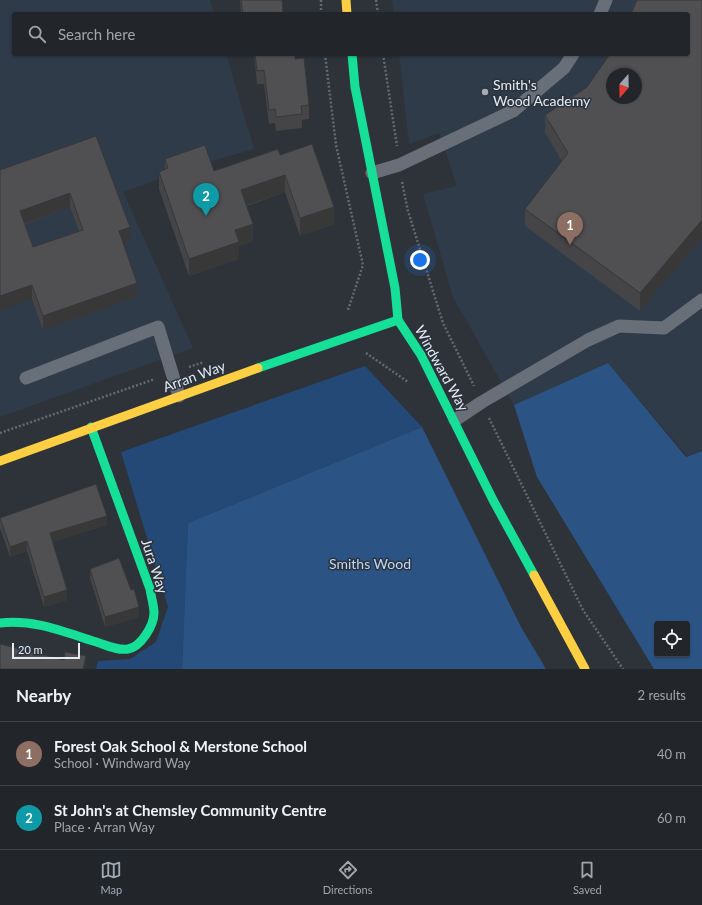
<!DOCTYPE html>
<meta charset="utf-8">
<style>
:root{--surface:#22262b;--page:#2a2e33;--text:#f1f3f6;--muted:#a2a5a9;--line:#3f4347;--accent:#a6abb2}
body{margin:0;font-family:Lato,sans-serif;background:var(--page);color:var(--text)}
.controls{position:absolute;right:12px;bottom:12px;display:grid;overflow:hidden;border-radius:4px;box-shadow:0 1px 3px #0004}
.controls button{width:36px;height:36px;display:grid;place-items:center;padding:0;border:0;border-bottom:1px solid var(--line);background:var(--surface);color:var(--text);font:20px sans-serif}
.compass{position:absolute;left:606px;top:68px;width:36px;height:36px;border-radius:50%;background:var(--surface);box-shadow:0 1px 3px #0004;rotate:200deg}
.scale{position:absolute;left:12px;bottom:10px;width:68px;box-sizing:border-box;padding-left:4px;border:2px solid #e7ecf3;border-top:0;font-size:11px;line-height:14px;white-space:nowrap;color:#e7ecf3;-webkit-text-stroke:3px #2a333d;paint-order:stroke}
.you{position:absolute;left:420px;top:260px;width:14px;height:14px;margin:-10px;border:3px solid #fff;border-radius:50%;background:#1a73e8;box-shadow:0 0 0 6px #1a73e833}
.badge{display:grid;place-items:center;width:26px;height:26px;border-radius:50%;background:var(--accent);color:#fff;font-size:13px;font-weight:700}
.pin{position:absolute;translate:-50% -33px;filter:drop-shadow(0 1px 2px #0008)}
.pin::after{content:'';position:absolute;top:21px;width:14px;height:12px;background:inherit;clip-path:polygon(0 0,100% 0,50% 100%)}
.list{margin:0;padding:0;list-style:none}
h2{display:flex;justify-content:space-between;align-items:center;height:52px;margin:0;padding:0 16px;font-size:17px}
h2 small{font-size:13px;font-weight:400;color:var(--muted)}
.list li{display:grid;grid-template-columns:26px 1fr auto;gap:12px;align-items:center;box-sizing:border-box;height:64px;padding:0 16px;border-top:1px solid var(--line)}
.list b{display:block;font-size:15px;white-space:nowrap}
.list p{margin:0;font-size:13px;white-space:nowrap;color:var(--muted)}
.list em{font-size:13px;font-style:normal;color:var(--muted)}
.icon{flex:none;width:22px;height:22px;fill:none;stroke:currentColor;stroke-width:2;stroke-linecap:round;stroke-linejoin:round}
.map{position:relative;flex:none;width:702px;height:669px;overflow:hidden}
.search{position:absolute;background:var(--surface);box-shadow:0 1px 3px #0004;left:12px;right:12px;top:12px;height:44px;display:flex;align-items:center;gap:10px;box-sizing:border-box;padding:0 14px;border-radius:4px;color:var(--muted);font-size:15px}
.sheet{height:180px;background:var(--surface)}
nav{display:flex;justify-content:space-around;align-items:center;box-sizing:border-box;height:56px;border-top:1px solid var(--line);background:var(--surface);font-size:11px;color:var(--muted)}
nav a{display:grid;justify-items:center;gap:2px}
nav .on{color:var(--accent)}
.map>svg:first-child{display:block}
.built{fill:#2f3b49;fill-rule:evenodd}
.green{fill:#244976}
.forest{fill:#2b5484;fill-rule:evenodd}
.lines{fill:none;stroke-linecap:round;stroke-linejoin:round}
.path{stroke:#64696f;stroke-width:2.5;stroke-dasharray:2 2;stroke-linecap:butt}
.lane{stroke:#696f78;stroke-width:13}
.fast{stroke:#16e098;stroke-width:9}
.slow{stroke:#ffcf43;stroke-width:9}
.wall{fill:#454547;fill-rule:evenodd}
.shaded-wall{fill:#383839}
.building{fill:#505052;stroke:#383839;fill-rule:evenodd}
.poi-dot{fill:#a6abb2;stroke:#2a333d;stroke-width:1.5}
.labels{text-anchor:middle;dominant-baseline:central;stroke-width:3;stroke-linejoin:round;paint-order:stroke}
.poi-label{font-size:14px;fill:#e7ecf3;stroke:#2a333d;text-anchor:start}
.street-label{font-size:14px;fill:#e7ecf3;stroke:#2a333d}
.park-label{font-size:14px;fill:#bfd9f9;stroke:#2a333d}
</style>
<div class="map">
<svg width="702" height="669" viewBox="0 0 702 669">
<rect width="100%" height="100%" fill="#2e3339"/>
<g class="built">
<polygon points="0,0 210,0 214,14 14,14 14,54 226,54 254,149 205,163 123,192 193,348 0,417"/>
<path d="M392,0h310v450l-15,6 -79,-93 -94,42 -61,-108 -30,-103 34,-8 -18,-53 -30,11 -10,-90h289v-40h-294zM612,74h24v24h-24z"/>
</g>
<polygon class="green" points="365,366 422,427 188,523 182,669 96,669 98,661 130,659 156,642 168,607 121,452"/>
<g class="forest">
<path d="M608,363l78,94 16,-6v218h-48l-117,-192 -23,-72zM657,624h30v30h-30z"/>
<polygon points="422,427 521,627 546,669 182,669 188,523"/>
</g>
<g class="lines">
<g class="path">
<polyline points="376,0 378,14"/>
<polyline points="321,14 321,0"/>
<polyline points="325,54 336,145 363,265 348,310"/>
<polyline points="383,54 397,146"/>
<polyline points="402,182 408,211 443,323 474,386"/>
<polyline points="366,353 408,382"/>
<polyline points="189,367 204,362"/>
<polyline points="489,418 583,610 623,669"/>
<polyline points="0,433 155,379"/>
</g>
<g class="lane">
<polyline points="600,14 606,0"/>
<polyline points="372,173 399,165 513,111 564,68 573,54"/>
<polyline points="26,378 158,327 179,396"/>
<polyline points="455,420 482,402 588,340 619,326 664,328 702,300"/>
</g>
<g class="fast">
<polyline points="352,54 355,87 395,288 398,320 421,355 493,500 534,575"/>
<polyline points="258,368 398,320"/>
<path d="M0,623c33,-4 62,8 93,18 11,3 24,10 35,8 13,-2 26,-24 26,-36 0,-8 -3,-16 -4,-24l-59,-162"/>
</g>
<g class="slow">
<polyline points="346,0 347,14"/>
<polyline points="0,461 258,368"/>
<polyline points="534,575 585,669"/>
</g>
</g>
<g class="wall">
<polygon points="240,0 282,0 283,14 241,14"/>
<polygon points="702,0 702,238 640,311 525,226 525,209 562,161 545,133 545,115 688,54"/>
<polygon points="254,54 295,54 295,59 309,105 309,119 302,120 302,128 276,131 275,123 269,124 264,84 257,84"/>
<path d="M96,136l34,105 -7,3 14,53 -94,33 -11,-31 -32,-129zM70,207l9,24 -46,16 -8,-23z"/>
<polygon points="280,155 334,224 300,236 285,192 247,206 253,241 239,246 239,259 189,276 159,189 159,172 165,170 165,159 214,171"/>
<polygon points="0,518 107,525 52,542 67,600 44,607 27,551 10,557 0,528"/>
<polygon points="90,569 131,590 139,617 105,627 90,578"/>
</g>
<g class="shaded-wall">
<polygon points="285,175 285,192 241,207 241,190"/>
<polygon points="70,193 70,207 20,225 20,211"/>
<polygon points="334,207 334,224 300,236 300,218"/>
<polygon points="702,220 702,238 640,311 640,293"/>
<polygon points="253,224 253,241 239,246 239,259 189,276 189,259 235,230"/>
<polygon points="130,227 130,241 119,245 119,231"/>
<polygon points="137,283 137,297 43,330 43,316"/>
<polygon points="32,285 32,299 0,310 0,296"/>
<polygon points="107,516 107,525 50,543 50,533"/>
<polygon points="27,541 27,551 10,557 10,547"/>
<polygon points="67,590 67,600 44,607 44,597"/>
<polygon points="139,607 139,617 105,627 105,617"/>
<polygon points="86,656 86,665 85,669 83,669"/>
</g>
<g class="building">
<polygon points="241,0 282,0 283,14 243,14"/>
<path d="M637,0h65v220l-62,73 -115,-84 43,-56 -23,-38 42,-28 23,-33h78v-40h-57zM612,74h24v24h-24z"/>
<polygon points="255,54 295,54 295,59 304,58 309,105 301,106 302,114 276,117 275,109 269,110 264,70 257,71"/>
<path d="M96,136l34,91 -11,4 18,52 -94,33 -11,-31 -32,11v-126zM70,193l13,37 -50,17 -13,-36z"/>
<polygon points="312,144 334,207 300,218 285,175 241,190 253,224 235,230 239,242 189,259 159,172 168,168 165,159 205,145 214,171 278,149 280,155"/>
<polygon points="96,484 107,516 50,533 67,590 44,597 27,541 10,547 0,518"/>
<polygon points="119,558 131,590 134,589 139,607 105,617 90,569"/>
<polygon points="0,644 64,660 65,652 86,656 83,669 0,669"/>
</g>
<circle class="poi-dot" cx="485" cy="92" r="4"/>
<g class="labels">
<g class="poi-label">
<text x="493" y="84">Smith's<tspan x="493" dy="16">Wood Academy</tspan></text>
</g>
<g class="street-label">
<text transform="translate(442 368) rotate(61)">Windward Way</text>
<text transform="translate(194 376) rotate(-20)">Arran Way</text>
<text transform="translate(155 566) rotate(72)">Jura Way</text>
</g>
<g class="park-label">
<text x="370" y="563">Smiths Wood</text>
</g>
</g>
</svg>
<div class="controls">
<button><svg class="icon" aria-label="locate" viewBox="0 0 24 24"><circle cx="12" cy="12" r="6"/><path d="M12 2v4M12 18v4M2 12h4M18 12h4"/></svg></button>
</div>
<svg class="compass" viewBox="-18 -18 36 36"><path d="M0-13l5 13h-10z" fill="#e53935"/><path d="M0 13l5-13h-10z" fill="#a2a5a9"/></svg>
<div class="scale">20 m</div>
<div class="you"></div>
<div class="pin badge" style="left:570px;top:245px;background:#8d6e63">1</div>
<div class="pin badge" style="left:206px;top:216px;background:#0f9aa8">2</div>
<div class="search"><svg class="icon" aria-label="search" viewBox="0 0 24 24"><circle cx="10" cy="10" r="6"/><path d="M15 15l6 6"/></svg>Search here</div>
</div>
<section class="sheet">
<h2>Nearby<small>2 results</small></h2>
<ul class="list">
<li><span class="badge" style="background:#8d6e63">1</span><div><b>Forest Oak School &amp; Merstone School</b><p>School · Windward Way</p></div><em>40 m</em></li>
<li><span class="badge" style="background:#0f9aa8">2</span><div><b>St John's at Chemsley Community Centre</b><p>Place · Arran Way</p></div><em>60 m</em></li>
</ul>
</section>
<nav>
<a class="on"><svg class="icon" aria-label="map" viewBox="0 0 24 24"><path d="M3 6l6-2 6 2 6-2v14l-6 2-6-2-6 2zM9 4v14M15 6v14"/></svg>Map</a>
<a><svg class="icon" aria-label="directions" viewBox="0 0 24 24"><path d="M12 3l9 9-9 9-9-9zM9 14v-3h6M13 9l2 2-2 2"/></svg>Directions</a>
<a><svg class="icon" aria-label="saved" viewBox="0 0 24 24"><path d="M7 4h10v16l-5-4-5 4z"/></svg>Saved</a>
</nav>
